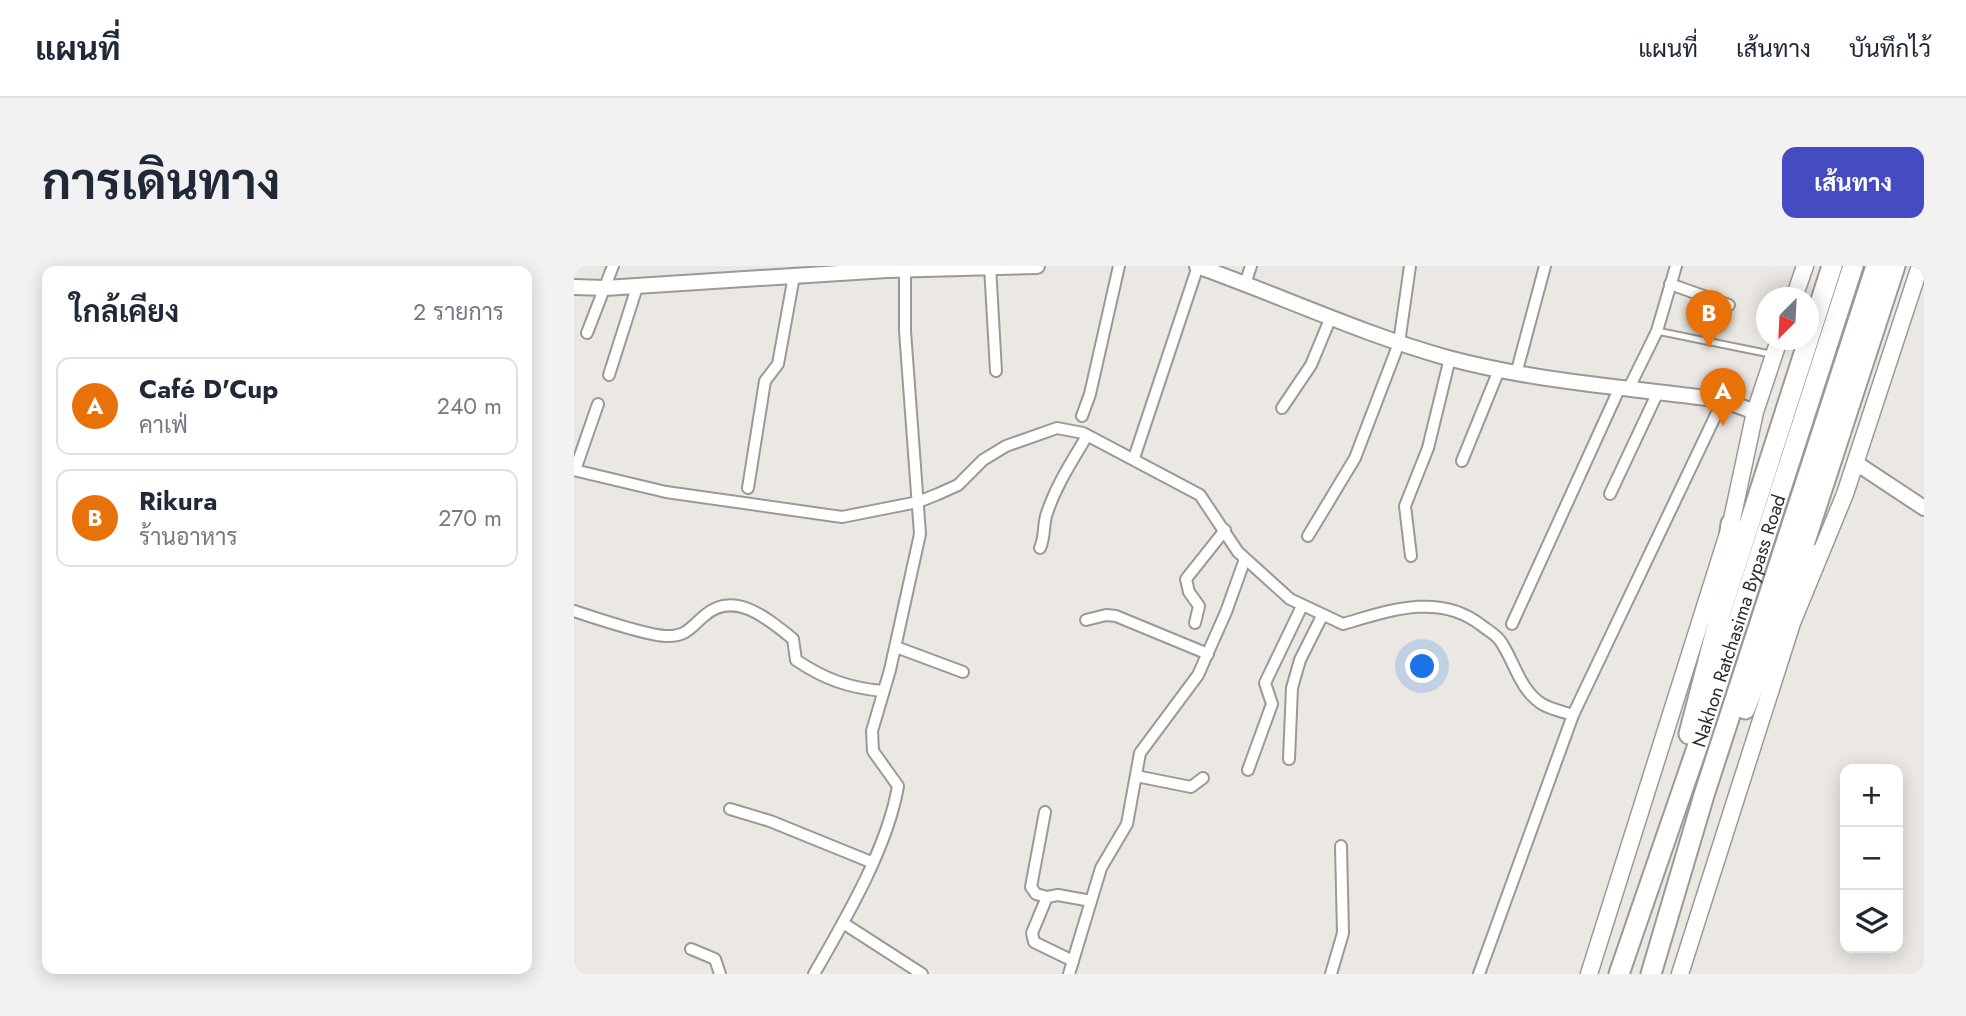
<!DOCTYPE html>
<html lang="th">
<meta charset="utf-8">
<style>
:root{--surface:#fff;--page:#f2f2f3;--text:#1f2937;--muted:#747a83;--line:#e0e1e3;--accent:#454cc1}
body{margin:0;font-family:Jost,Sarabun,sans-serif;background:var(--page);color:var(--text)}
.controls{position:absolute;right:21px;bottom:21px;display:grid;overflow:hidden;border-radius:14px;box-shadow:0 4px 18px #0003}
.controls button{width:63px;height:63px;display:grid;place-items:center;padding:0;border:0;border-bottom:2px solid var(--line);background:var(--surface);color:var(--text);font:35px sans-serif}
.compass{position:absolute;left:1182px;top:21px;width:63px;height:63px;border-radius:50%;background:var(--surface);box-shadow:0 4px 18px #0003;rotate:204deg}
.you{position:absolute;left:849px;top:401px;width:24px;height:24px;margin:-18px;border:5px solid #fff;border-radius:50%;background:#1a73e8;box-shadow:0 0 0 10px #1a73e833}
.badge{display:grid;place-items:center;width:46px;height:46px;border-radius:50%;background:var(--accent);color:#fff;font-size:23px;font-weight:700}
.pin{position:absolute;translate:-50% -58px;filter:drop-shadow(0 2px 4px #0008)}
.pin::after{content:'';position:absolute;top:37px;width:24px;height:21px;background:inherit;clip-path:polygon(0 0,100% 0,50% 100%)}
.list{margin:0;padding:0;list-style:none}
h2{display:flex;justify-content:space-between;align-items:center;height:91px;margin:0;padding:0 28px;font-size:30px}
h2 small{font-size:23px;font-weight:400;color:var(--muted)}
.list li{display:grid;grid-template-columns:46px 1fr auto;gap:21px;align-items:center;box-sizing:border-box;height:98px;margin:0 14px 14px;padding:0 14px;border:2px solid var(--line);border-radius:14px}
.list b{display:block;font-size:26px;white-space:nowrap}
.list p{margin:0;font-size:23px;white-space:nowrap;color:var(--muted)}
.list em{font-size:23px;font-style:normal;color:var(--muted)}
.icon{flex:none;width:38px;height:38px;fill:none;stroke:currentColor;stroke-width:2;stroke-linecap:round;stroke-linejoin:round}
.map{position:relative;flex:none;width:1350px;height:708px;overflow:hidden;border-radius:14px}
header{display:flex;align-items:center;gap:42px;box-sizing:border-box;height:98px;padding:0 35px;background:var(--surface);border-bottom:2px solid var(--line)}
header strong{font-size:33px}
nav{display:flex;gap:38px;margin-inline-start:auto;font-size:24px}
.intro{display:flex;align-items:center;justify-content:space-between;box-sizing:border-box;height:168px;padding:0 42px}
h1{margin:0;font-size:49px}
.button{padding:18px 32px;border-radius:14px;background:var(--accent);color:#fff;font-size:24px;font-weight:700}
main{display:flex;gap:42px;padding:0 42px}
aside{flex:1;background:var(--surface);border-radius:14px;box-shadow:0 4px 18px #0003}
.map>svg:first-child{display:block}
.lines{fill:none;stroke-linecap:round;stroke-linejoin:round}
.service-casing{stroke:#9c9994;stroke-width:9}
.minor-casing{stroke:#9c9994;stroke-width:14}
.tertiary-casing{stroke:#9c9994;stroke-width:18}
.secondary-casing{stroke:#9c9994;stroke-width:19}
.trunk-casing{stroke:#9c9994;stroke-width:23}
.service{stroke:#fff;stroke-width:5}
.minor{stroke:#fff;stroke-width:10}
.tertiary{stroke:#fff;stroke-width:14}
.secondary{stroke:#fff;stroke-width:16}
.trunk{stroke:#fff;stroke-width:19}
.labels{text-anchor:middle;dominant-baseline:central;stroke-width:6;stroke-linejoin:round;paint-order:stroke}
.street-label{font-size:19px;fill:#2d2c2a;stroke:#fff}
</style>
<header>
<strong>แผนที่</strong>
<nav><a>แผนที่</a><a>เส้นทาง</a><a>บันทึกไว้</a></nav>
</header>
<div class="intro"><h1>การเดินทาง</h1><a class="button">เส้นทาง</a></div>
<main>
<aside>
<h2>ใกล้เคียง<small>2 รายการ</small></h2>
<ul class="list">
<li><span class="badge" style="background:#e8710a">A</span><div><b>Café D'Cup</b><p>คาเฟ่</p></div><em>240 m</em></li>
<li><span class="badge" style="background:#e8710a">B</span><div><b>Rikura</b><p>ร้านอาหาร</p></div><em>270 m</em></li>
</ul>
</aside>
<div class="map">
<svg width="1350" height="708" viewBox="0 0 1350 708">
<rect width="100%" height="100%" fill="#ebe8e3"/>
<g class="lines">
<defs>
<polyline id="service" points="1083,65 1196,88"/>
<g id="minor">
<polyline points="416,0 422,105"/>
<polyline points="671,18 677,0"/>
<polyline points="1096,18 1155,39"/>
<polyline points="13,67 39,0"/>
<polyline points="942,108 971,0"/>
<polyline points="35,109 63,21"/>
<polyline points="1055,122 1083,65 1102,0"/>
<polyline points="708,142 737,99 757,51"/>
<polyline points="508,150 516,128 545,0"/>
<polyline points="560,192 624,0"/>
<polyline points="888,195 925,104"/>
<path d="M0,204l92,22 176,25 76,-15 20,-8 20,-9 25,-25 23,-14 51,-18 26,5 117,62 38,57 52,47 53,25c45,-13 96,-32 138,1 6,5 16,10 20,17 14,21 19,48 41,62 8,5 22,8 31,11"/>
<polyline points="1,204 24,138"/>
<polyline points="174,222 191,115 204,98 220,10"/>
<polyline points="1036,228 1084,126"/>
<polyline points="734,270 781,192 825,77 836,0"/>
<path d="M466,282c5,-11 3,-20 6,-32 9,-29 26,-55 41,-80"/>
<polyline points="837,290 831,240 854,182 876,92"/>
<path d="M0,345c18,6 78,26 94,25 19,0 23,-9 36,-20 30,-27 64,3 89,23l3,21c28,19 53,28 87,31"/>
<polyline points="512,354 532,349 542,350 634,388"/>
<polyline points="621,357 625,340 615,326 612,313 651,264"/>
<polyline points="938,358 1046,121"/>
<polyline points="322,381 389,406"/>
<polyline points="715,493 718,422 726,394 748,350"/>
<polyline points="674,504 698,438 691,417 728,340"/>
<polyline points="562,510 617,521 629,512"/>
<polyline points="156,543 196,555 297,596"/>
<polyline points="471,546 457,621 462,628 473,631"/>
<polyline points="269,657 348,708"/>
<polyline points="117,683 141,693 146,708"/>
<polyline points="499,695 460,676 458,667 473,631 484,629 517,635"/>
<path d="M240,708c31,-54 74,-127 84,-188l-25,-35 -1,-20 18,-61 30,-136 -15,-203v-62"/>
<polyline points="495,708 527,602 553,558 566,487 624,409 652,346 671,293"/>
<polyline points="757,708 769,667 767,580"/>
<polyline points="905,708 999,449 1149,134"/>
</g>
<g id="tertiary">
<path d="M623,0c84,30 165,68 251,92 90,24 183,30 275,42l32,12"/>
<polyline points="0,21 31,22 313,4 463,0"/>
<polyline points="1282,197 1350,242"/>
</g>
<g id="secondary">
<polyline points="1220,32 1231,0"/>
<polyline points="1015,708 1157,258 1181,146 1205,74"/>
<polyline points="1106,708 1218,357 1271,228 1346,0"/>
</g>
<g id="trunk">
<polyline points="1151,307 1157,258"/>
<polyline points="1224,324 1244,288"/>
<polyline points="1171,443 1204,358 1321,0"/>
<polyline points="1115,468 1146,349 1258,0"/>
<path id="s1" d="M1045,708l80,-232 154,-476"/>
<polyline points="1077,708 1130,529 1302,0"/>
</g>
</defs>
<use href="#service" class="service-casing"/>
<use href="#minor" class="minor-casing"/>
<use href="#tertiary" class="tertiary-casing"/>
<use href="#secondary" class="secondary-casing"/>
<use href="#trunk" class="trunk-casing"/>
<use href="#service" class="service"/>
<use href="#minor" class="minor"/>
<use href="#tertiary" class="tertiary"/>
<use href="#secondary" class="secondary"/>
<use href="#trunk" class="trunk"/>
</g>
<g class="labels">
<g class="street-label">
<text stroke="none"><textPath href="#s1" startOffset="373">Nakhon Ratchasima Bypass Road</textPath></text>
</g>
</g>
</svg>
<div class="controls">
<button>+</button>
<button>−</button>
<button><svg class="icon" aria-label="layers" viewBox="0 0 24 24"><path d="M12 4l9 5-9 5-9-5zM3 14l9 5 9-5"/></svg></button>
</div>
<svg class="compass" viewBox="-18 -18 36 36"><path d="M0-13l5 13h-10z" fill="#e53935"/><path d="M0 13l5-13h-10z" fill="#747a83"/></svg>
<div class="you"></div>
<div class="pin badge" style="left:1149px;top:160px;background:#e8710a">A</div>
<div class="pin badge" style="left:1135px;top:82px;background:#e8710a">B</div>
</div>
</main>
